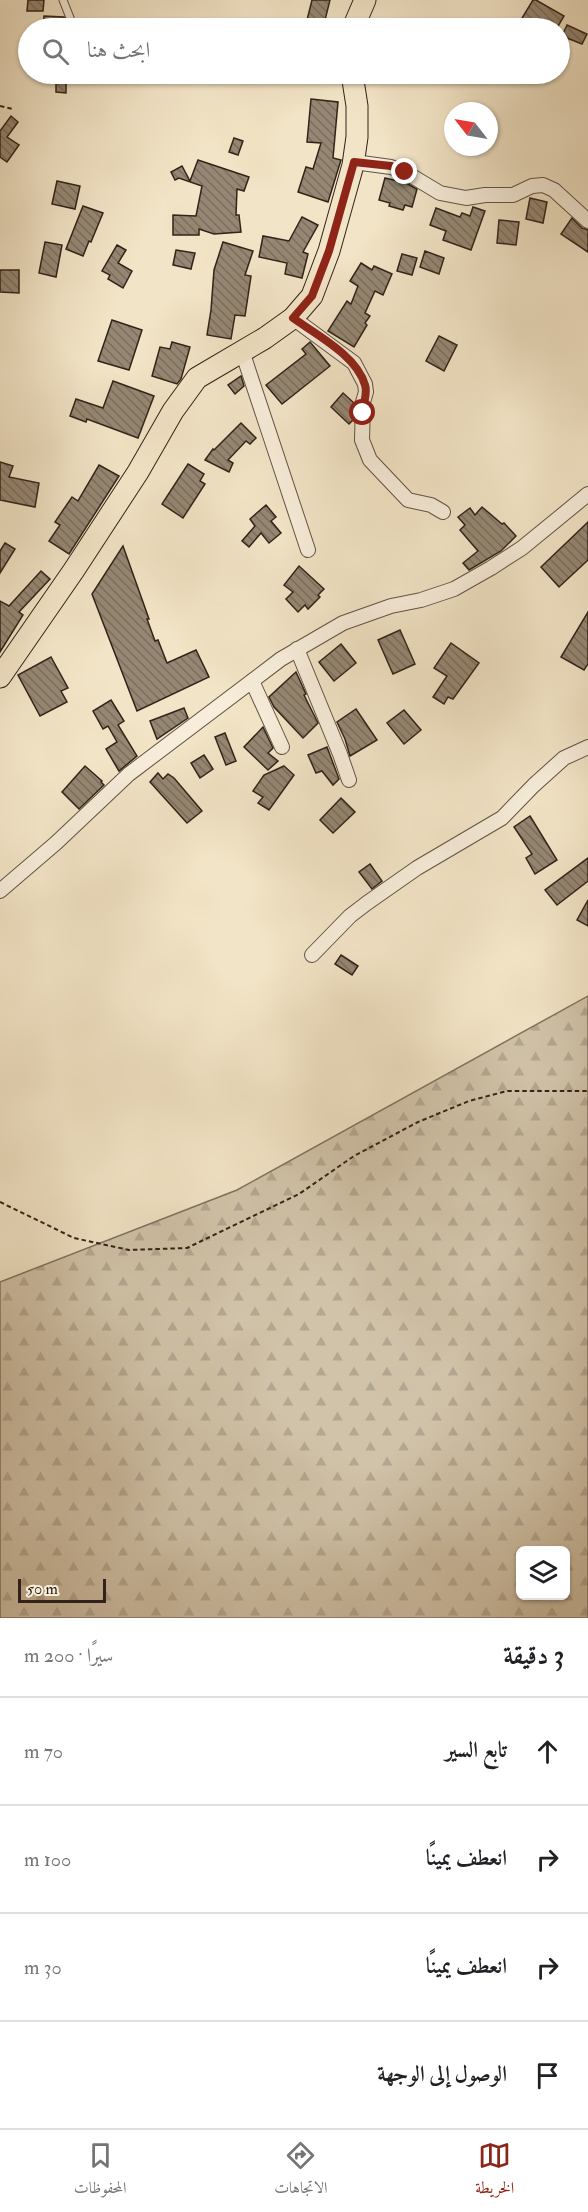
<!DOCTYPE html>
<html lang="ar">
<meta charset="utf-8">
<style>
:root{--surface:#fff;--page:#f6f6f6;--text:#202124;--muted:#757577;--line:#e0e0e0;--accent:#8f2418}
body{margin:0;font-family:"IM FELL Double Pica",Amiri,serif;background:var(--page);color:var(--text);direction:rtl}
.controls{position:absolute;right:18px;bottom:18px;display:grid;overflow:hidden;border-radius:9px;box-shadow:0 2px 4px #0004}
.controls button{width:54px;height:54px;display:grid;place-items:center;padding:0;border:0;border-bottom:2px solid var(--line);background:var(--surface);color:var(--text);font:30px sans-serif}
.compass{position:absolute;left:444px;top:102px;width:54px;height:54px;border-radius:50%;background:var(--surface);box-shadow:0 2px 4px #0004;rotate:301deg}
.scale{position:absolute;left:18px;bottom:15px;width:88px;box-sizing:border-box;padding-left:6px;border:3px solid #312319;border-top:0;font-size:16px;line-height:21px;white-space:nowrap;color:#312319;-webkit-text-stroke:4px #f7edda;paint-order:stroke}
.stop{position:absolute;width:18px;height:18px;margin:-14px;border:4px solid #8f2418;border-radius:50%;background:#fff}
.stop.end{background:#8f2418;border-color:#fff;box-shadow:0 2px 6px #0008}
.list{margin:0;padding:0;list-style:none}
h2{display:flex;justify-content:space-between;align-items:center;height:78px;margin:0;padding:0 24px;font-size:26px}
h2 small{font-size:20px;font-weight:400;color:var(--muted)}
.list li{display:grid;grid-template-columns:39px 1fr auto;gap:18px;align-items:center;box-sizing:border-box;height:108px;padding:0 24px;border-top:2px solid var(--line)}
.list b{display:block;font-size:22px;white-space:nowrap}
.list em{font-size:20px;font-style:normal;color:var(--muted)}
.icon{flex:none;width:33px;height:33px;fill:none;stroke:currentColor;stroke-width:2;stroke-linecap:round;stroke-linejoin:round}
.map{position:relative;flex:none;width:588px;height:1618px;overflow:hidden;direction:ltr}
.search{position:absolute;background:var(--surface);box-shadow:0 2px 4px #0004;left:18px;right:18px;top:18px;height:66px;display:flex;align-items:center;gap:15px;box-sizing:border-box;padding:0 21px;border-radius:33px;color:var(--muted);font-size:22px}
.sheet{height:510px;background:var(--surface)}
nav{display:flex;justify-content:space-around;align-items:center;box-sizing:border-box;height:84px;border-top:2px solid var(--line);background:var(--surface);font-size:16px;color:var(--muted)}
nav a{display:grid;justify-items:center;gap:3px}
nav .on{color:var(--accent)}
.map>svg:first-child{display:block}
.forest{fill:url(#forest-firs);stroke:#817361;stroke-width:1.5;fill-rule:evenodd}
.building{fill:url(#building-back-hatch);stroke:#312319;stroke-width:1.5}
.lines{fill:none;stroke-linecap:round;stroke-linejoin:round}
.service-casing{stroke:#615344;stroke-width:9}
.minor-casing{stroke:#615344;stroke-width:16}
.primary-casing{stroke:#312319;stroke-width:23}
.path{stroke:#312319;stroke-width:2;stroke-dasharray:4.5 3;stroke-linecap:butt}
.service{stroke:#f7edda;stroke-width:7}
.minor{stroke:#f7edda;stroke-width:14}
.primary{stroke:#f2e4c6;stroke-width:21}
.route{stroke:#8f2418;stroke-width:8}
</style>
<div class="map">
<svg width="588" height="1618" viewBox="0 0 588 1618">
<defs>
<pattern id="forest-firs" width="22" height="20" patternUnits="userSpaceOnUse" patternTransform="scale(1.5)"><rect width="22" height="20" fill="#d1c3a9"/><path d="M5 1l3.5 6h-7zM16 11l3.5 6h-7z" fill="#b4a791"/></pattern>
<pattern id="building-back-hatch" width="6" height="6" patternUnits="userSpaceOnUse" patternTransform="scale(1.5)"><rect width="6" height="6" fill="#958773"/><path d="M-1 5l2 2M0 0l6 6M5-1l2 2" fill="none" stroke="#7a6e5e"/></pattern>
</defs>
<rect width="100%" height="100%" fill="#f2e4c6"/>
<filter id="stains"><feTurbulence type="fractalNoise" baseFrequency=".00333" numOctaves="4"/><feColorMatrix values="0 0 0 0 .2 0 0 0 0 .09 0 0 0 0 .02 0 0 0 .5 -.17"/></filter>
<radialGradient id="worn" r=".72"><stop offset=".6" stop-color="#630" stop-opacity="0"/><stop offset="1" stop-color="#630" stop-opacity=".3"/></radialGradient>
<path class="forest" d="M588,996v622h-588v-336l237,-92zM520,1550h46v46h-46z"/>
<g class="building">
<polygon points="28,0 44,0 43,11 27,11"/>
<polygon points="312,0 330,0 324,24 307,20"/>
<polygon points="533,0 536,0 564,16 557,28 516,28"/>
<polygon points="44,16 64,17 68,28 43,28"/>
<polygon points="567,25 587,34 582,44 562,36"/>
<polygon points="50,74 70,74 70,83 66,83 66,93 56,92 56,83 49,83"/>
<polygon points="311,99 338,102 333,158 341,160 328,202 298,192 306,167 313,169 321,143 307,142"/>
<polygon points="11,116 18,122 7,137 19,145 7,162 0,157 0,131"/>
<polygon points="234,138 243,141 238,155 229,152"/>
<polygon points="198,160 249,177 244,191 237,189 236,215 239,215 241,232 214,234 199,229 199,235 173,235 173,215 196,216 202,186 179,178 175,180 171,172 182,166 190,181"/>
<polygon points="385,178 406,183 417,189 412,207 405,205 403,210 389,206 390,203 379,200"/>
<polygon points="57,181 80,186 75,209 52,204"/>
<polygon points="530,198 547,202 543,223 526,219"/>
<polygon points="83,206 103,213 91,242 89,241 83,256 66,249"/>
<polygon points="473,207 485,211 471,250 443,240 446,231 430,225 436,208 460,217 462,213 470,216"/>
<polygon points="302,217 318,225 303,252 308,254 302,278 285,274 287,263 259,257 263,236 289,241"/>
<polygon points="572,218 582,228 588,230 588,252 561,234"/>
<polygon points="499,220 519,222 516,245 497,243"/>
<polygon points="45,242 62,245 56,277 39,273"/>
<polygon points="223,242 253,251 245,275 251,276 245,316 235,315 231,339 207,335 211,310 214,270"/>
<polygon points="117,245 126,250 118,263 132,271 123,288 108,279 110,275 102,271"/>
<polygon points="176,250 195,253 191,269 173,265"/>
<polygon points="425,251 444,258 439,274 420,267"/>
<polygon points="402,254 417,258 412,275 397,271"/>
<polygon points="361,263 372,270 374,266 392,274 383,295 375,291 365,313 370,316 365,323 367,325 354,347 328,331 347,301 351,304 358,286 350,281"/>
<polygon points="0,270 19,270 19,293 0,292"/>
<polygon points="112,320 142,330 129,370 98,361"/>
<polygon points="439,336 457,345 444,371 426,361"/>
<polygon points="172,342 190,347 181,379 177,384 152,376 160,347 170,349"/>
<polygon points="310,342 330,366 282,404 266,385 306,354 302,349"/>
<polygon points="241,376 244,386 235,394 228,385"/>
<polygon points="113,381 154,396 138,438 87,419 86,422 70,416 76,399 103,408"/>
<polygon points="343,393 354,403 354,419 349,424 331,407"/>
<polygon points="241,423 256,438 250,444 246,441 228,460 233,463 229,472 205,460 213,449 214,450"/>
<polygon points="0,462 13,466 9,477 39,483 35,507 0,500"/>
<polygon points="188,464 204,474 200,481 205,484 183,518 162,504"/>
<polygon points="99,465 119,476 69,554 49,541 60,525 55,522 72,497 78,501"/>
<polygon points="266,505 276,517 271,521 281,533 269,543 261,533 249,547 242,541 255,526 250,519"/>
<polygon points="482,507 502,524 504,523 516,536 501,551 469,570 463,563 478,551 460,530 465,525 458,517 470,508 475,515"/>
<polygon points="588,522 588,560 559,587 541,567"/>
<polygon points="5,543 15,549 0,573 0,551"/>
<polygon points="123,546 149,619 147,619 155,641 158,640 167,663 196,650 209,677 137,711 92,594"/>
<polygon points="299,566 324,589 318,595 320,597 308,609 305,605 298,612 286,599 293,592 284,585"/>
<polygon points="41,571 50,579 19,612 23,615 0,652 0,601 9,606"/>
<polygon points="588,612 588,664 584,670 561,657"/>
<polygon points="400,630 415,664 393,674 378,640"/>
<polygon points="451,643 479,663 453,699 448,697 444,704 433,697 447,676 434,668"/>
<polygon points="341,644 356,663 334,681 319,662"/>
<polygon points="51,657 68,688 61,691 67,702 40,716 18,675"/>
<polygon points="296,672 306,694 304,695 318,723 303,738 274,707 269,697"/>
<polygon points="111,700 124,721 118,725 137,756 119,771 106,749 117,742 108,726 103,729 93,711"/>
<polygon points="184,708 188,718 157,739 150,721"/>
<polygon points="356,709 377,740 350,756 345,739 337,722"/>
<polygon points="404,710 421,730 404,744 387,723"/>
<polygon points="263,727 273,748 268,753 278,761 268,770 244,747"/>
<polygon points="225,733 236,761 226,765 215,737"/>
<polygon points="327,747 339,779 333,785 322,771 316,773 308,755"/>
<polygon points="204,755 213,769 200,778 191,763"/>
<polygon points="85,766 102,781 101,782 104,785 79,809 62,792"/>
<polygon points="284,766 294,775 269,810 258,803 263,797 253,791 264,775"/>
<polygon points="158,773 163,779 168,774 174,778 202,811 187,823 150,782"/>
<polygon points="341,798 355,812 333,833 320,820"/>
<polygon points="530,816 557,860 535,874 526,858 532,854 514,827"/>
<polygon points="588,858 588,881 557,905 545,890"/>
<polygon points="370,864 382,881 372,889 359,872"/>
<polygon points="588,900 588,926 577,920"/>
<polygon points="341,955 358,966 352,975 335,964"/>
</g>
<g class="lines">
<defs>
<polyline id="service" points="63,0 74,28"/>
<g id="minor">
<polyline points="354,162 391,167 405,172 440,193 466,198 485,195 513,195 532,186 543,185 554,190 588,221"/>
<polyline points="293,318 354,363 365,384 366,392 363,402 362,440 370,460 408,500 431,505 443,512"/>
<polyline points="242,351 308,550"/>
<polyline points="297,649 340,754 349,780"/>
<polyline points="252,681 282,747"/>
<polyline points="0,891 56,843 129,774 281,659 343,623 391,606 421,600 454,589 491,568 522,548 588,494"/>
<polyline points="312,955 350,916 367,903 417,868 502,818 534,785 564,758 588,747"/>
</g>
<g id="primary">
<polyline points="353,28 365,0"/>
<polyline points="0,677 74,570 138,472 173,411 197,378 265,338 293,318 312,296 329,251 353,165 357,137 357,106 352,74"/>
</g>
</defs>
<use href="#service" class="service-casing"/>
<use href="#minor" class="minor-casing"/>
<use href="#primary" class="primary-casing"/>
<g class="path">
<polyline points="0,106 13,109"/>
<polyline points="0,1202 74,1238 129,1250 187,1248 299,1194 354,1156 418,1122 469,1101 507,1091 588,1091"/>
</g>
<use href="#service" class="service"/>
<use href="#minor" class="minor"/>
<use href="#primary" class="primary"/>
</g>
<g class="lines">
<path class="route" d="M363,413c0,-9 5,-20 2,-28 -8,-29 -48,-50 -72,-67l19,-22 17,-45 25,-89 37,4 14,6"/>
</g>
<rect width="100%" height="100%" filter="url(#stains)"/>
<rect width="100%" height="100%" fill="url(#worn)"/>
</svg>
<div class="controls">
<button><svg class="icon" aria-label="layers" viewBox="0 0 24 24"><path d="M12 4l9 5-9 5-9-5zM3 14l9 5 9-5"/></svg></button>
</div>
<svg class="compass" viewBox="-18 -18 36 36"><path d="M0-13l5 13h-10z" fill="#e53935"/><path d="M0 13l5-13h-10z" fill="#757577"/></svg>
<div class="scale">50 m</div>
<div class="stop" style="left:363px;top:413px"></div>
<div class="stop end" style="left:405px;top:172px"></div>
<div class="search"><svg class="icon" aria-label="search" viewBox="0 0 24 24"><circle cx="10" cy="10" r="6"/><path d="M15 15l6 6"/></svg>ابحث هنا</div>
</div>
<section class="sheet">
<h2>3 دقيقة<small>سيرًا · 200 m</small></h2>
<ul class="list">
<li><svg class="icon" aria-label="ahead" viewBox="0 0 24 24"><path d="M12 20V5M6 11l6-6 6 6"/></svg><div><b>تابع السير</b></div><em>70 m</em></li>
<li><svg class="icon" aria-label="right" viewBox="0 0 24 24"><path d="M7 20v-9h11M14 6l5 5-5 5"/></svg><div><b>انعطف يمينًا</b></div><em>100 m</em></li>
<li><svg class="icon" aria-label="right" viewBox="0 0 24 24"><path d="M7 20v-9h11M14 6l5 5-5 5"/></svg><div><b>انعطف يمينًا</b></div><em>30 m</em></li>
<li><svg class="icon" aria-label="arrive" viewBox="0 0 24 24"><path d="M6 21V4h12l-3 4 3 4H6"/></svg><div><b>الوصول إلى الوجهة</b></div></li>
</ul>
</section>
<nav>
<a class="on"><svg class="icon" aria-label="map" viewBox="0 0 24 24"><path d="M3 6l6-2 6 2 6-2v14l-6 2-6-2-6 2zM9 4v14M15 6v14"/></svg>الخريطة</a>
<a><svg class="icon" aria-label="directions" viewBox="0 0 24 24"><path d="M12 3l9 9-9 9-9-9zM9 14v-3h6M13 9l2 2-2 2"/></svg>الاتجاهات</a>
<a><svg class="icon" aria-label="saved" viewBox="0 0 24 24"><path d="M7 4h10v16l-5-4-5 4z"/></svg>المحفوظات</a>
</nav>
